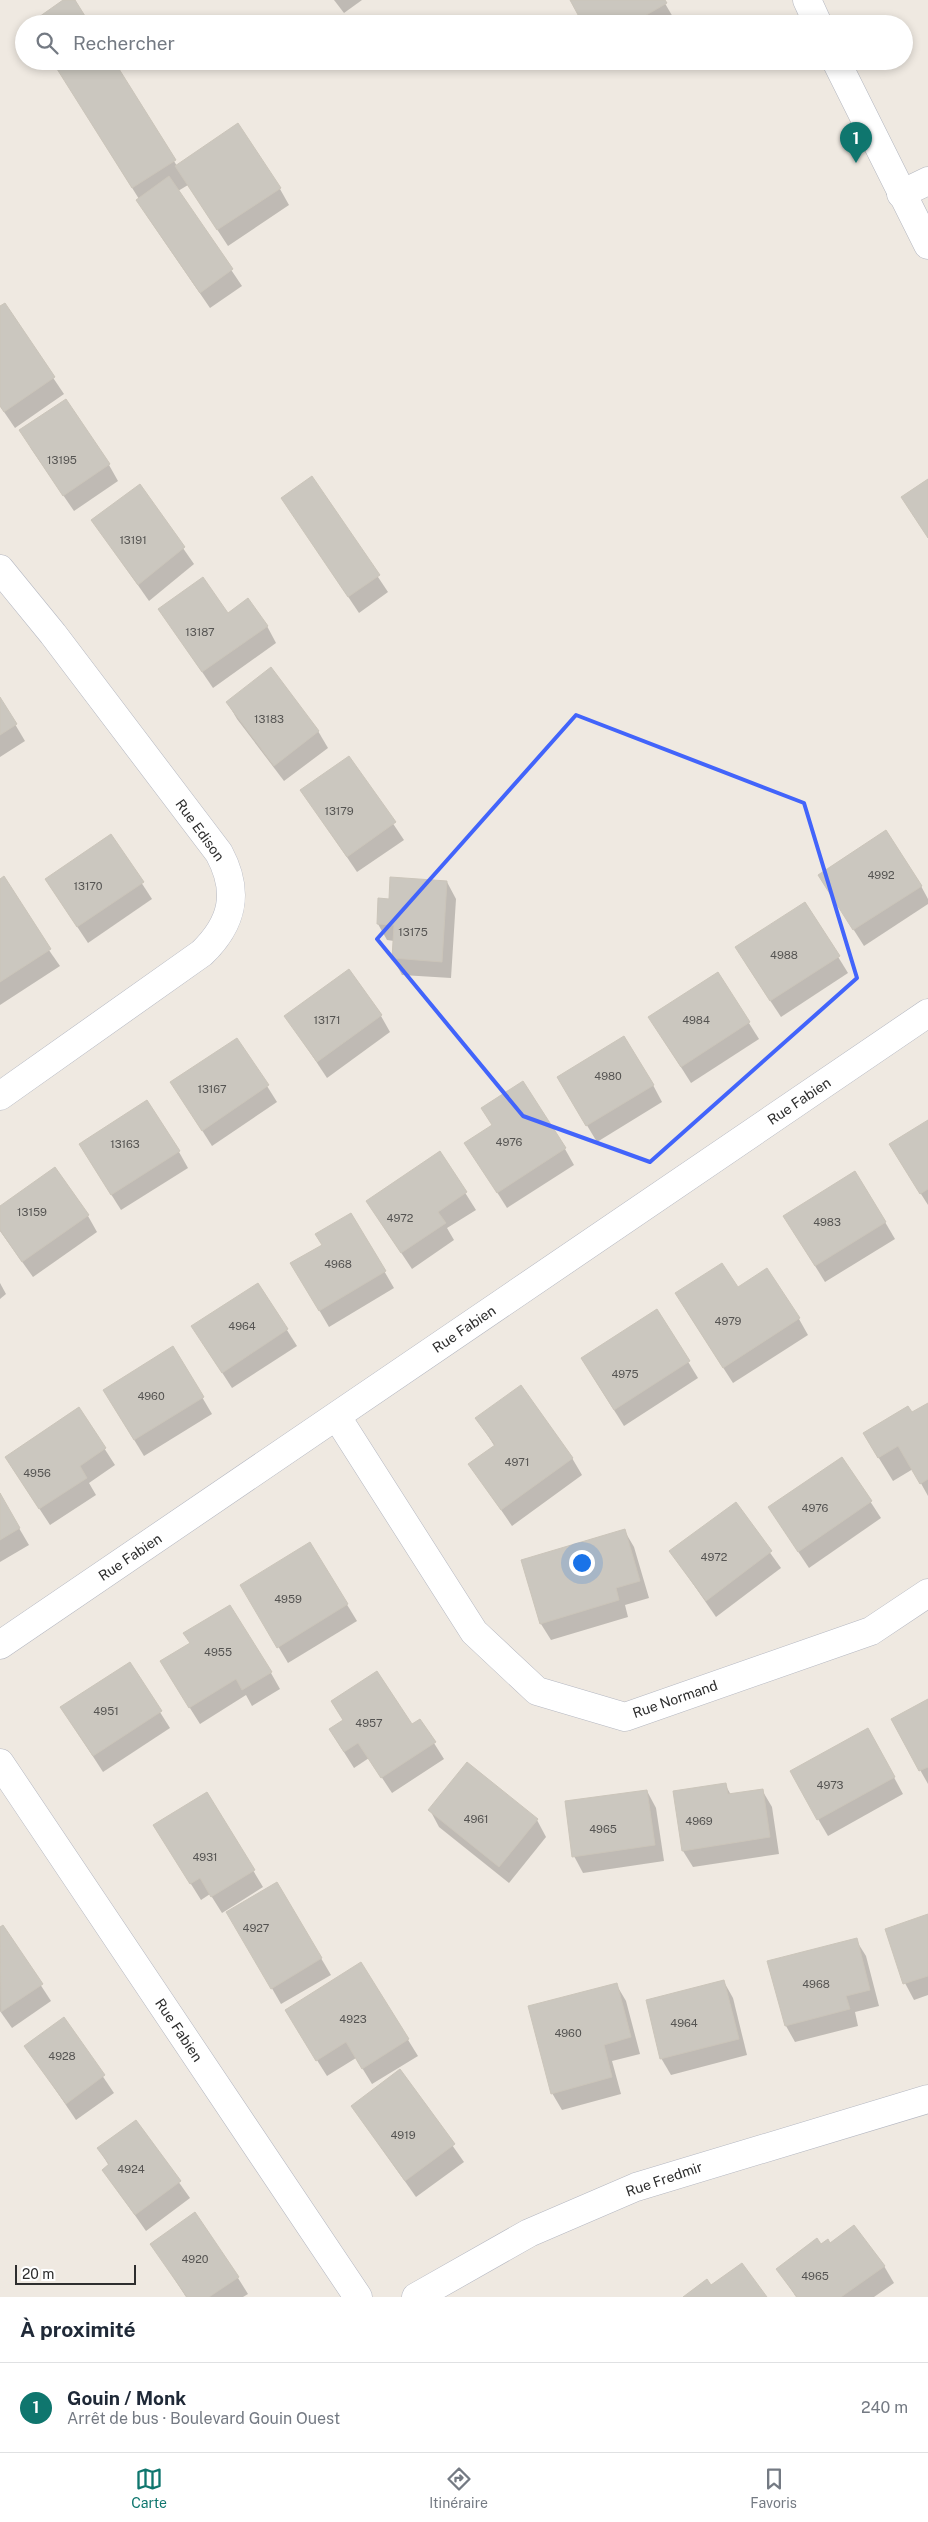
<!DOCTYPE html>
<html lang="fr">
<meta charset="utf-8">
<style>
:root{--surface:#fff;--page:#f2f2f3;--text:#1f2937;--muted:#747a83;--line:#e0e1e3;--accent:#0f766e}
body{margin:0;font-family:"Public Sans",sans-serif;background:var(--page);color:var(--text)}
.scale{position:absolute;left:15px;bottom:12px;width:121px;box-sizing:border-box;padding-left:5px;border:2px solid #2e2e2e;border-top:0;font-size:14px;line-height:18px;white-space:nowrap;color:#2e2e2e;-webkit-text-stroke:4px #fff;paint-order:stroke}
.you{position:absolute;left:581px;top:1562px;width:18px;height:18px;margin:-12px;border:4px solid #fff;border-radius:50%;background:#1a73e8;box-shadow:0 0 0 8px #1a73e833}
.badge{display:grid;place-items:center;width:32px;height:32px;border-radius:50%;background:var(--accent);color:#fff;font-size:16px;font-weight:700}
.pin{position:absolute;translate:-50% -41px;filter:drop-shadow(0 1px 2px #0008)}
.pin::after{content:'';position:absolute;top:26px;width:18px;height:15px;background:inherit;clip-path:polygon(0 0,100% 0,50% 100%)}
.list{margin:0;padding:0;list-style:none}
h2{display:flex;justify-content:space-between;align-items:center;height:65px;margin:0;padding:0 20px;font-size:21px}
h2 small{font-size:16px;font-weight:400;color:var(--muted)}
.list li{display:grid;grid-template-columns:32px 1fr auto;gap:15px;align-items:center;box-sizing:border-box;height:90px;padding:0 20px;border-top:1px solid var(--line)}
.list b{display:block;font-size:19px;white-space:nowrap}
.list p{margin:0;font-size:16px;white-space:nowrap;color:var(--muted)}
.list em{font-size:16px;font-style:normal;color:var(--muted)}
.icon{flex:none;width:28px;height:28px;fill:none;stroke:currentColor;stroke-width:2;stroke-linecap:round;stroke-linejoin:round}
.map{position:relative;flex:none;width:928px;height:2297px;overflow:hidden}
.search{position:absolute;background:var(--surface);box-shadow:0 2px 8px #0003;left:15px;right:15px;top:15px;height:55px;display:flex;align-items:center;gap:12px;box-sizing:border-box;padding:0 18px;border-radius:28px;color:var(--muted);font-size:19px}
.sheet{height:155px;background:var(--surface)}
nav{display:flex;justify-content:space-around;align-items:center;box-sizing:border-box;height:70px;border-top:1px solid var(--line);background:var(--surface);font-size:14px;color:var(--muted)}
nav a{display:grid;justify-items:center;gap:2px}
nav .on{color:var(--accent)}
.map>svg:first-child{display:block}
.shadow{fill:#0003}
.building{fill:#cbc7bf;stroke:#cbc5ba}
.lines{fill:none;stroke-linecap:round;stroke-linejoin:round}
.minor-casing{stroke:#b4b7c1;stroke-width:29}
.tertiary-casing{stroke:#b4b7c1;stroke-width:29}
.minor{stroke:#fff;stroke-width:28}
.tertiary{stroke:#fff;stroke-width:28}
.marked{fill:none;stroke:#4264fb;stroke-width:4;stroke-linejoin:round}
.labels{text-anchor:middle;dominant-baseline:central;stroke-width:4;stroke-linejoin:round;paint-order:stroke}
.number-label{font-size:11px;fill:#555452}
.street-label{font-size:14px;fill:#2e2e2e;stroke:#fff}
</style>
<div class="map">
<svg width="928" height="2297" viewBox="0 0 928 2297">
<rect width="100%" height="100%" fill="#efe9e1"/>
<g class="shadow">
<polygon points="334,0 362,0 344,13"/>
<polygon points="571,0 663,0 677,24 584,24"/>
<polygon points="53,61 112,61 177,166 280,189 289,205 228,246 188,185 178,191 242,286 210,308 147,216 139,199"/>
<polygon points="606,61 620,61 609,68"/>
<polygon points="4,305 64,394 15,428 0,406 0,308"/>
<polygon points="30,447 109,465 118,481 74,511"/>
<polygon points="312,478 388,592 359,613 282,498"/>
<polygon points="140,486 194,564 149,601 93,521"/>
<polygon points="160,610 228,615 267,626 276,643 213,688"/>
<polygon points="0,699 25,741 0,757"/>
<polygon points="227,702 318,731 328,748 284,781 237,719"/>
<polygon points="349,758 404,840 357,872 302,791"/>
<polygon points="111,836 152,899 88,943 46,880"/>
<polygon points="0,880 60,966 0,1005"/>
<polygon points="447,882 456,899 451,978 402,975 393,958 394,941 387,940 378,924 390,900"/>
<polygon points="921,886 928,899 928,904 864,946 829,891"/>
<polygon points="805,903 848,973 781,1017 746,964"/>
<polygon points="718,974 759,1039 691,1083 660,1034"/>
<polygon points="286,1016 381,1016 390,1032 327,1078"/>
<polygon points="172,1083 267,1086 277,1102 212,1146"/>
<polygon points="653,1085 662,1102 597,1142 568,1094"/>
<polygon points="928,1121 928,1205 900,1161"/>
<polygon points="565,1149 574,1165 507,1208 476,1159"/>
<polygon points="179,1152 188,1168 121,1210 90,1161"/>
<polygon points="440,1153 476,1210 447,1228 454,1240 412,1269 378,1218"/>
<polygon points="0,1207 88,1216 97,1232 33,1277 0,1231"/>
<polygon points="351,1214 394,1288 329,1327 292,1264 323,1245"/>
<polygon points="885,1222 895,1239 825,1282 794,1232"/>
<polygon points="0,1283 6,1294 0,1299"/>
<polygon points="258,1284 297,1346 232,1388 203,1343"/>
<polygon points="738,1289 799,1319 808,1335 733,1383 686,1310"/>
<polygon points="657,1311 698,1378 624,1426 592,1375"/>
<polygon points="173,1348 212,1414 144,1456 114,1407"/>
<polygon points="928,1404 928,1496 913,1469 893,1481 864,1434 911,1414"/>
<polygon points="79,1409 115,1465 89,1483 96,1495 50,1525 16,1473"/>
<polygon points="477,1418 572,1458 582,1475 512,1526 470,1465 495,1447"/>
<polygon points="842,1458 881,1518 809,1568 769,1508"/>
<polygon points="0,1496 29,1545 0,1562"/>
<polygon points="735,1504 781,1568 716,1617 671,1552"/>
<polygon points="624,1530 634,1547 649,1598 625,1605 628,1617 551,1640 541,1624 523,1561"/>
<polygon points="310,1544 357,1621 288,1663 242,1586"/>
<polygon points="129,1663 170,1728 103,1772 72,1724"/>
<polygon points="271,1673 280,1689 252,1706 246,1695 200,1724 171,1678"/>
<polygon points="928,1701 928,1784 892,1720"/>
<polygon points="332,1702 412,1726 420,1721 444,1759 392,1793 369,1758 354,1768 340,1746 331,1730 344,1721"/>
<polygon points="877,1746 903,1794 828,1836 818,1819"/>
<polygon points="725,1784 731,1795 762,1790 772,1807 779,1854 693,1867 683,1851 674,1792"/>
<polygon points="647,1791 656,1808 664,1861 583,1873 574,1856"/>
<polygon points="207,1793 263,1887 222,1913 210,1894 201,1900 164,1841"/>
<polygon points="430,1810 537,1820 546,1837 509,1883 439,1827"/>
<polygon points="277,1884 331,1975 281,2004 228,1912"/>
<polygon points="928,1915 928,1995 914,2000 905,1983"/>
<polygon points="3,1927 51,2001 12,2028 0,2011 0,1929"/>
<polygon points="856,1940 866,1956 879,2006 855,2012 858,2026 795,2042 786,2026 769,1962"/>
<polygon points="361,1964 418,2056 372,2084 356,2058 327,2076 296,2027"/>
<polygon points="724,1982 733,1998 747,2055 671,2075 661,2058"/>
<polygon points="616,1984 626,2001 640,2054 612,2061 621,2094 562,2110 552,2093"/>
<polygon points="64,2019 114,2093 76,2120 26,2046"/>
<polygon points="400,2071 464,2162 416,2197 352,2106"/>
<polygon points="136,2122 190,2198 146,2231 103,2170 109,2166 99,2149"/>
<polygon points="152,2244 238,2278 248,2294 243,2297 186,2297"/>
<polygon points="830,2244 884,2266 894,2283 874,2297 796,2297 778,2269 821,2246"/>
</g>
<g class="building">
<polygon points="63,0 75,0 90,24 29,24"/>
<polygon points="570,0 665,0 667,3 631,24 583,24"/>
<polygon points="52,61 114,61 176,160 132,188"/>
<polygon points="238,123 281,188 217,230 175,166"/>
<polygon points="169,176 233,269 200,293 136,200"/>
<polygon points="5,303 55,377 4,412 0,406 0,306"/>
<polygon points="66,399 110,464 63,496 19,430"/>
<polygon points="312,476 380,575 348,597 281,498"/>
<polygon points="928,479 928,538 901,497"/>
<polygon points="140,484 185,547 138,585 91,520"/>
<polygon points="203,577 228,613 248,598 268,626 202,672 158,609"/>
<polygon points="271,667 319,731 274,766 226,702"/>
<polygon points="0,697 17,724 0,735"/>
<polygon points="349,756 396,822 347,857 300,790"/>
<polygon points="886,830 922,886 853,930 818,875"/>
<polygon points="111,834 144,882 77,927 45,879"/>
<polygon points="4,876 51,949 0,982 0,879"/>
<polygon points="390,877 447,881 442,962 392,958 394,925 377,924 378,898 389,899"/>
<polygon points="805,902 840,956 770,1001 735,947"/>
<polygon points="349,969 382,1015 317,1062 284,1016"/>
<polygon points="718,972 750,1022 681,1067 648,1017"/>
<polygon points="624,1036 654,1085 586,1126 557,1077"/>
<polygon points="237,1038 269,1085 202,1131 170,1082"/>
<polygon points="523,1081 566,1148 497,1193 464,1143 492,1125 481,1108"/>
<polygon points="147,1100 180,1151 111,1195 79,1144"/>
<polygon points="928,1120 928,1189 920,1194 889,1144"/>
<polygon points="440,1151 467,1192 438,1212 446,1223 401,1253 366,1201"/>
<polygon points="55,1167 89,1215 22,1262 0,1230 0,1206"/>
<polygon points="855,1171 886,1222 815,1266 783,1216"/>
<polygon points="351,1213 386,1271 319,1311 290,1263 322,1245 315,1234"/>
<polygon points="722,1263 738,1287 767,1268 800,1318 723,1368 675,1293"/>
<polygon points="258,1283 288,1329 222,1373 191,1326"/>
<polygon points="657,1309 690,1361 614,1410 581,1358"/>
<polygon points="173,1346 204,1397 134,1440 103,1390"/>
<polygon points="521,1385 573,1458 501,1510 468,1464 495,1445 475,1418"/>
<polygon points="928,1403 928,1479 920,1484 898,1446 878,1458 863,1433 908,1406 912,1412"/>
<polygon points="79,1407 106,1448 80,1466 87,1478 39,1509 5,1457"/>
<polygon points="842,1457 872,1501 798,1552 768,1507"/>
<polygon points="0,1493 20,1528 0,1540"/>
<polygon points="736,1502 772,1551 706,1601 669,1551"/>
<polygon points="625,1529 640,1581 616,1588 619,1600 540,1624 521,1560"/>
<polygon points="310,1542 348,1604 277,1648 240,1585"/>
<polygon points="230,1605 272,1672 242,1690 236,1679 189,1708 160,1661 190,1643 183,1633"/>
<polygon points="130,1662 162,1711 93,1756 60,1707"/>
<polygon points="377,1671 412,1724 420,1719 436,1742 381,1778 358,1743 344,1752 329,1729 343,1720 331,1701"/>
<polygon points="928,1699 928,1767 919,1771 891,1719"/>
<polygon points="868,1728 895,1777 817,1820 790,1771"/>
<polygon points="467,1762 538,1819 499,1867 428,1810"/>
<polygon points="726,1783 728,1794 763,1789 770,1837 682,1851 673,1791"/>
<polygon points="647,1790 655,1845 572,1857 565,1801"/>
<polygon points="207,1792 255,1870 211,1897 200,1878 190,1884 153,1825"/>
<polygon points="277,1882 322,1958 271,1989 226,1912"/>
<polygon points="928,1914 928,1976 903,1984 885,1929"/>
<polygon points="3,1925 43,1984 1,2012 0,1927"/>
<polygon points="857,1938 870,1990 846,1996 850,2009 785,2026 767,1961"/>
<polygon points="361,1962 409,2039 362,2069 346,2042 316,2061 285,2010"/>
<polygon points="724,1980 739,2039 660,2059 646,2000"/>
<polygon points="617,1983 631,2037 604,2045 612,2077 551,2094 528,2006"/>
<polygon points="64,2017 105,2075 66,2104 24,2046"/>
<polygon points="400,2069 455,2144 405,2181 351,2106"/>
<polygon points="136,2120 181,2181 135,2215 102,2170 109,2164 97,2148"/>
<polygon points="195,2212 239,2277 209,2297 187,2297 150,2244"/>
<polygon points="854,2225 885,2266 841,2297 797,2297 776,2269 817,2238 821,2244 828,2239 830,2243"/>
<polygon points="742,2263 767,2297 683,2297 707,2279 711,2285"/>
</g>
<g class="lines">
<defs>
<g id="minor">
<polyline points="901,194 928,181"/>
<path d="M0,569l53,65 166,219c21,39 14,70 -17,100l-202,143"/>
<polyline points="337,1417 474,1632 537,1691 625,1717 871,1631 928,1593"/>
<polyline points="0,1645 928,1013"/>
<polyline points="0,1763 358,2297"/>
<polyline points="416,2297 529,2233 636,2187 928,2099"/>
</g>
<g id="tertiary">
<polyline points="807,0 818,24"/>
<polyline points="836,61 928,245"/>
</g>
</defs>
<use href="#minor" class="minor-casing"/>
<use href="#tertiary" class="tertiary-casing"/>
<use href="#minor" class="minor"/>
<use href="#tertiary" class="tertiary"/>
</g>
<path class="marked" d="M576,715l228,88 53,175 -207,184 -127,-46 -146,-177z"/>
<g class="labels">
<g class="number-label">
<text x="62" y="460">13195</text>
<text x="133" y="540">13191</text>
<text x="200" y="632">13187</text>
<text x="269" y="719">13183</text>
<text x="339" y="811">13179</text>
<text x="881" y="875">4992</text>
<text x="88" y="886">13170</text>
<text x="413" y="932">13175</text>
<text x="784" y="955">4988</text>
<text x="327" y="1020">13171</text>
<text x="696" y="1020">4984</text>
<text x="608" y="1076">4980</text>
<text x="212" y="1089">13167</text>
<text x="509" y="1142">4976</text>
<text x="125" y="1144">13163</text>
<text x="32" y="1212">13159</text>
<text x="400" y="1218">4972</text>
<text x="827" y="1222">4983</text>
<text x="338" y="1264">4968</text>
<text x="728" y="1321">4979</text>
<text x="242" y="1326">4964</text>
<text x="625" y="1374">4975</text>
<text x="151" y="1396">4960</text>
<text x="517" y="1462">4971</text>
<text x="37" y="1473">4956</text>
<text x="815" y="1508">4976</text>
<text x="714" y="1557">4972</text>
<text x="288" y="1599">4959</text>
<text x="218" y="1652">4955</text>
<text x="106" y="1711">4951</text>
<text x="369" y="1723">4957</text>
<text x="830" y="1785">4973</text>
<text x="476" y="1819">4961</text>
<text x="699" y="1821">4969</text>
<text x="603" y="1829">4965</text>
<text x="205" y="1857">4931</text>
<text x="256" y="1928">4927</text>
<text x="816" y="1984">4968</text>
<text x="353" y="2019">4923</text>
<text x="684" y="2023">4964</text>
<text x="568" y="2033">4960</text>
<text x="62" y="2056">4928</text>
<text x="403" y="2135">4919</text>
<text x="131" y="2169">4924</text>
<text x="195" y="2259">4920</text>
<text x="815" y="2276">4965</text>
</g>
<g class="street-label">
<text transform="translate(200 830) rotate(54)">Rue Edison</text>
<text transform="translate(799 1101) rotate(-34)">Rue Fabien</text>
<text transform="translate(464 1329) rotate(-34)">Rue Fabien</text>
<text transform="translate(130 1557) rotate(-34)">Rue Fabien</text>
<text transform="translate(675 1699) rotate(-19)">Rue Normand</text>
<text transform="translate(179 2030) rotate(56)">Rue Fabien</text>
<text transform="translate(664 2179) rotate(-19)">Rue Fredmir</text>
</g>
</g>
</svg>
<div class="scale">20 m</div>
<div class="you"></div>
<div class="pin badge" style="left:856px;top:163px">1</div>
<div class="search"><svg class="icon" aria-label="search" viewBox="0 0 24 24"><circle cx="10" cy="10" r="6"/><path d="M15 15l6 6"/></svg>Rechercher</div>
</div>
<section class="sheet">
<h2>À proximité<small></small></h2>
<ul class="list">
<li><span class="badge">1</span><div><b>Gouin / Monk</b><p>Arrêt de bus · Boulevard Gouin Ouest</p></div><em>240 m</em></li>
</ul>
</section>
<nav>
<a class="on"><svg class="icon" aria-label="map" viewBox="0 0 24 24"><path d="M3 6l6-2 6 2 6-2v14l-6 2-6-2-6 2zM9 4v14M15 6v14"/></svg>Carte</a>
<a><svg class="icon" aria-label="directions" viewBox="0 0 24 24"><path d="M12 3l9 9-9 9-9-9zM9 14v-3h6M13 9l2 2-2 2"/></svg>Itinéraire</a>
<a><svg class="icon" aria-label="saved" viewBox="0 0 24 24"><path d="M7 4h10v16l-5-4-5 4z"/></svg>Favoris</a>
</nav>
